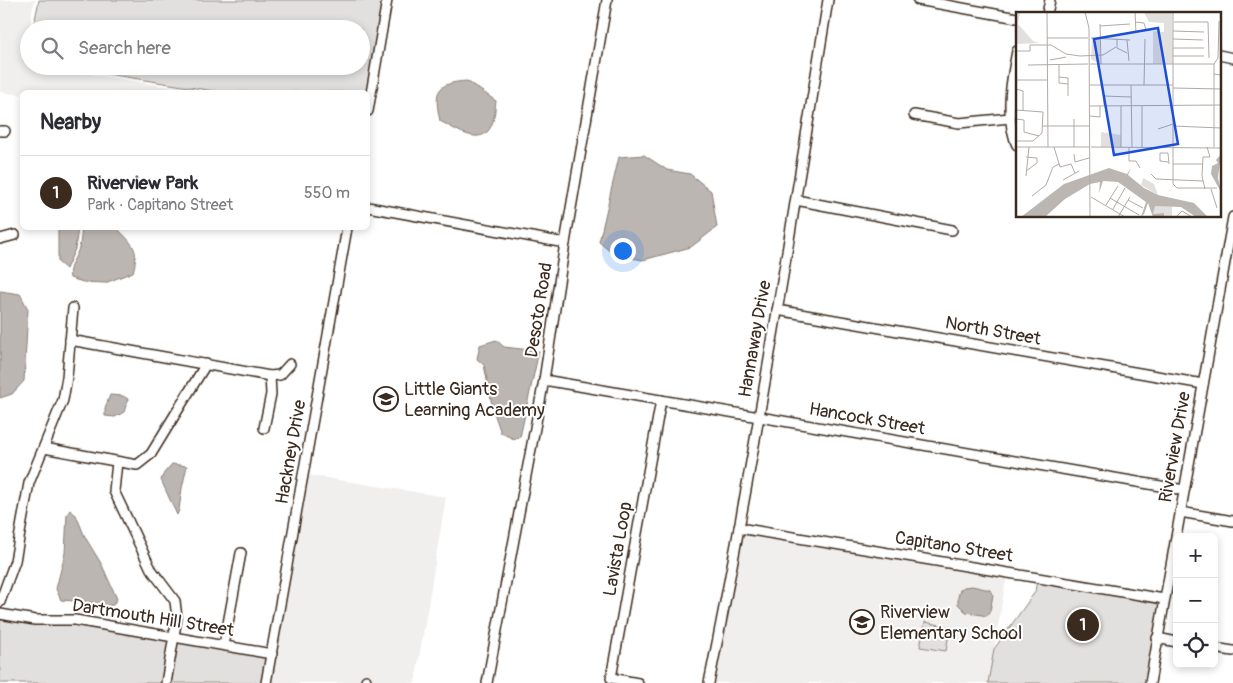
<!DOCTYPE html>
<meta charset="utf-8">
<style>
:root{--surface:#fff;--page:#f7f7f7;--text:#2b2b33;--muted:#7c7c81;--line:#e1e1e2;--accent:#3b2a1e}
body{margin:0;font-family:Pangolin,sans-serif;background:var(--page);color:var(--text)}
.controls{position:absolute;right:15px;bottom:15px;display:grid;overflow:hidden;border-radius:8px;box-shadow:0 2px 8px #0003}
.controls button{width:45px;height:45px;display:grid;place-items:center;padding:0;border:0;border-bottom:1px solid var(--line);background:var(--surface);color:var(--text);font:25px sans-serif}
.you{position:absolute;left:622px;top:250px;width:18px;height:18px;margin:-12px;border:4px solid #fff;border-radius:50%;background:#1a73e8;box-shadow:0 0 0 8px #1a73e833}
.badge{display:grid;place-items:center;width:32px;height:32px;border-radius:50%;background:var(--accent);color:#fff;font-size:16px;font-weight:700}
.pin{position:absolute;translate:-50% -50%;border:2px solid #fff;box-shadow:0 1px 5px #0006}
.list{margin:0;padding:0;list-style:none}
h2{display:flex;justify-content:space-between;align-items:center;height:65px;margin:0;padding:0 20px;font-size:21px}
h2 small{font-size:16px;font-weight:400;color:var(--muted)}
.list li{display:grid;grid-template-columns:32px 1fr auto;gap:15px;align-items:center;box-sizing:border-box;height:75px;padding:0 20px;border-top:1px solid var(--line)}
.list b{display:block;font-size:19px;white-space:nowrap}
.list p{margin:0;font-size:16px;white-space:nowrap;color:var(--muted)}
.list em{font-size:16px;font-style:normal;color:var(--muted)}
.icon{flex:none;width:28px;height:28px;fill:none;stroke:currentColor;stroke-width:2;stroke-linecap:round;stroke-linejoin:round}
.map{position:relative;flex:none;width:1233px;height:683px;overflow:hidden}
.search{position:absolute;background:var(--surface);box-shadow:0 2px 8px #0003;left:20px;top:20px;width:350px;height:55px;display:flex;align-items:center;gap:12px;box-sizing:border-box;padding:0 18px;border-radius:28px;color:var(--muted);font-size:19px}
.panel{position:absolute;background:var(--surface);box-shadow:0 2px 8px #0003;left:20px;top:90px;width:350px;height:140px;border-radius:8px}
.map>svg:first-child{display:block}
.built{fill:#f1efee}
.green{fill:#e2e0de;stroke:#8e857e}
.water{fill:#bcb6b3;stroke:#887e77}
.lines{fill:none;stroke-linecap:round;stroke-linejoin:round}
.minor-casing{stroke:#3b2a1e;stroke-width:12}
.minor{stroke:#fff;stroke-width:9}
.labels{text-anchor:middle;dominant-baseline:central;stroke-width:4;stroke-linejoin:round;paint-order:stroke}
.street-label{font-size:18px;fill:#3b2a1e;stroke:#fff}
.poi-label{font-size:18px;fill:#3b2a1e;stroke:#fff;text-anchor:start}
.inset-road{fill:none;stroke:#b1aaa5;stroke-width:1}
.view{fill:#1d4ed8;fill-opacity:0.15;stroke:#1d4ed8;stroke-width:2.5}
.inset-edge{fill:none;stroke:#3b2a1e;stroke-width:2.5}
</style>
<div class="map">
<svg width="1233" height="683" viewBox="0 0 1233 683">
<rect width="100%" height="100%" fill="#fff"/>
<filter id="ink" filterUnits="userSpaceOnUse"><feTurbulence type="fractalNoise" baseFrequency=".02" numOctaves="2"/><feDisplacementMap in="SourceGraphic" scale="10" xChannelSelector="R" yChannelSelector="G"/><feConvolveMatrix kernelMatrix="1 2 1 2 8 2 1 2 1" color-interpolation-filters="sRGB"/></filter>
<g filter="url(#ink)">
<g class="built">
<polygon points="0,0 35,0 32,12 24,61 26,64 29,65 29,66 39,66 201,92 22,92 22,95 0,92"/>
<polygon points="308,475 446,497 415,683 370,683 371,677 363,676 361,683 271,683"/>
<polygon points="742,531 1007,575 988,683 715,683"/>
</g>
<g class="green">
<polygon points="39,0 383,0 368,92 220,92 58,66 361,66 361,29 33,29"/>
<polygon points="1037,579 1160,601 1145,683 988,683 994,649 1035,592"/>
<polygon points="0,620 48,623 89,624 271,654 265,683 0,683"/>
<polygon points="925,622 950,627 946,651 920,647"/>
</g>
<g class="water">
<path d="M467,81l29,20c-1,6 -1,14 -3,20 -8,29 -36,9 -53,0 -6,-29 -5,-38 27,-40z"/>
<polygon points="644,155 667,170 690,174 711,191 717,227 691,247 643,260 614,255 599,242 619,157"/>
<polygon points="58,228 78,228 75,249 66,269 58,262"/>
<path d="M82,228h35c15,16 23,20 16,44l-28,11 -22,-1 -13,-4c-3,-10 6,-20 9,-30 2,-7 2,-14 3,-20z"/>
<polygon points="0,291 20,294 28,309 24,381 12,394 0,398"/>
<polygon points="496,340 504,347 539,351 520,437 514,439 501,433 493,410 484,365 477,359 480,345"/>
<polygon points="110,395 123,396 128,399 124,412 115,417 105,416 105,408"/>
<polygon points="172,464 187,466 182,488 179,510 177,515 161,480 164,473"/>
<polygon points="70,510 76,515 85,537 102,565 117,599 113,605 105,606 88,602 61,600 56,589 65,553 67,514"/>
<polygon points="972,586 990,590 993,595 990,611 987,616 966,612 958,604 958,597 960,590 964,587"/>
</g>
<g class="lines">
<defs>
<g id="minor">
<polyline points="918,0 1017,18"/>
<polyline points="1047,14 1050,0"/>
<path d="M1017,51c-5,26 -10,52 -5,78 2,6 2,11 5,16"/>
<polyline points="1219,55 1233,58"/>
<polyline points="368,111 387,0"/>
<polyline points="914,115 959,123 1010,118"/>
<polyline points="0,131 5,131"/>
<polyline points="796,200 952,230"/>
<polyline points="368,207 565,243"/>
<polyline points="0,239 15,235"/>
<polyline points="777,310 1203,384"/>
<polyline points="70,340 270,376 280,375 290,364"/>
<polyline points="544,380 1184,490"/>
<polyline points="264,428 271,394 270,376"/>
<polyline points="44,448 137,465 151,454 206,364"/>
<polyline points="117,462 114,491 151,569 175,601 177,618 166,683"/>
<polyline points="1180,512 1233,521"/>
<polyline points="739,528 1164,599"/>
<polyline points="0,602 15,561 29,483 63,400 67,377 73,308"/>
<polyline points="0,614 35,620 75,620 272,654"/>
<polyline points="1157,638 1177,642"/>
<polyline points="224,645 241,553"/>
<polyline points="1214,648 1233,651"/>
<polyline points="266,683 347,228"/>
<polyline points="366,683 366,680"/>
<polyline points="487,683 544,380 565,243 607,0"/>
<polyline points="638,683 611,678 661,400"/>
<path d="M709,683c46,-226 82,-455 119,-683"/>
<polyline points="1150,683 1233,217"/>
</g>
</defs>
<use href="#minor" class="minor-casing"/>
<use href="#minor" class="minor"/>
</g>
</g>
<defs>
<symbol id="school-ring" viewBox="-11 -11 22 22"><circle r="9.5" fill="#fff" stroke="#3b2a1e" stroke-width="1.5"/><path d="M0-5L7-2L0 1L-7-2ZM-4 1L0 2.5L4 1V4Q0 6-4 4Z" fill="#3b2a1e"/></symbol>
</defs>
<g fill-rule="evenodd">
<use href="#school-ring" x="372" y="385" width="28" height="28"/>
<use href="#school-ring" x="848" y="608" width="28" height="28"/>
</g>
<g class="labels">
<g class="street-label">
<text transform="translate(539 310) rotate(-81)">Desoto Road</text>
<text transform="translate(993 331) rotate(10)">North Street</text>
<text transform="translate(755 339) rotate(-80)">Hannaway Drive</text>
<text transform="translate(867 419) rotate(10)">Hancock Street</text>
<text transform="translate(1175 447) rotate(-80)">Riverview Drive</text>
<text transform="translate(291 452) rotate(-80)">Hackney Drive</text>
<text transform="translate(954 547) rotate(9)">Capitano Street</text>
<text transform="translate(618 549) rotate(-80)">Lavista Loop</text>
<text transform="translate(153 618) rotate(9)">Dartmouth Hill Street</text>
</g>
<g class="poi-label">
<text x="404" y="389">Little Giants<tspan x="404" dy="21">Learning Academy</tspan></text>
<text x="880" y="612">Riverview<tspan x="880" dy="21">Elementary School</tspan></text>
</g>
</g>
<g transform="translate(1016 12)">
<rect width="205" height="205" fill="#fff"/>
<path d="M0,0h4l-2,12 15,17 6,2 -23,1zM128,0h28l1,52h-20v-33l11,1v-9l-15,-1zM76,26h8l1,26 -10,-5zM85,120l20,3v12h-20zM127,166l11,6 4,11 -17,-10zM139,194h17v11h-18l-2,-8z" fill="#e2e0de"/>
<path d="M205,142l-3,24 3,14 -10,-18 1,-8 6,-3 -2,-3zM93,156l18,6 4,-6 -3,7 16,13 14,7 36,8 14,14h-12l-15,-10 -26,-1 -2,8 11,-1v3l-11,1 -5,-14 -4,11 -3,3 5,-15 -28,-20 -15,-1 -4,12 1,-11 -10,2 -25,15 -20,18h-24l43,-33z" fill="#bcb6b3"/>
<path class="inset-road" d="M31,0l1,135M69,0l4,16 1,189M119,0l1,21M157,0v172l4,4h40M119,10l9,1 2,7M158,10h34l1,36M84,12l1,40M84,14l30,-2M157,19l31,1M31,26h41M75,26l39,2M101,27v9l10,5M157,27l30,1M111,28l2,21M14,33h21l15,9 14,2 23,-1 13,-8M157,36h31M0,39h14v-6M157,44h31M34,48l16,-3M74,52h124M12,53l60,-1M43,53v18l9,1M198,62l7,1v14M43,65l9,1v18M0,68h32M74,73h83M115,73l1,62M128,73l1,-46M157,76l48,1M0,77l7,2v19M88,93v-9l27,1M74,94l131,-1M105,94v41M126,94v41M0,98l27,2 -1,21 -9,8h-17M74,104l10,1v-11M0,107l8,1v12l15,4M27,114h46M157,114l48,2M142,117l15,-5M0,135h74M38,135l6,20 11,-3 4,9M58,135v-28M75,135l130,1M113,135v14h7l4,7M198,135v-83l4,-6 1,-37M58,142l1,8 14,-4M152,150l-8,-1v-8h8l1,11M157,152h29M10,159l11,-8v-5l-11,-1M135,162l5,5 47,2M10,164l3,-29M47,168l16,-9M189,177l-3,-13 1,-19h7l-3,-10M195,177l6,19M16,184l14,-11 7,-18 6,-3M75,185l34,20M94,186l29,17M112,188l15,8M90,193l12,-19M97,197l12,-21M102,205l12,-20M160,205l6,-6 10,6"/>
<path class="view" d="M142,16l20,116 -64,11 -20,-116z"/>
<rect width="205" height="205" class="inset-edge"/>
</g>
</svg>
<div class="controls">
<button>+</button>
<button>−</button>
<button><svg class="icon" aria-label="locate" viewBox="0 0 24 24"><circle cx="12" cy="12" r="6"/><path d="M12 2v4M12 18v4M2 12h4M18 12h4"/></svg></button>
</div>
<div class="you"></div>
<div class="pin badge" style="left:1083px;top:625px">1</div>
<div class="search"><svg class="icon" aria-label="search" viewBox="0 0 24 24"><circle cx="10" cy="10" r="6"/><path d="M15 15l6 6"/></svg>Search here</div>
<section class="panel">
<h2>Nearby<small></small></h2>
<ul class="list">
<li><span class="badge">1</span><div><b>Riverview Park</b><p>Park · Capitano Street</p></div><em>550 m</em></li>
</ul>
</section>
</div>
